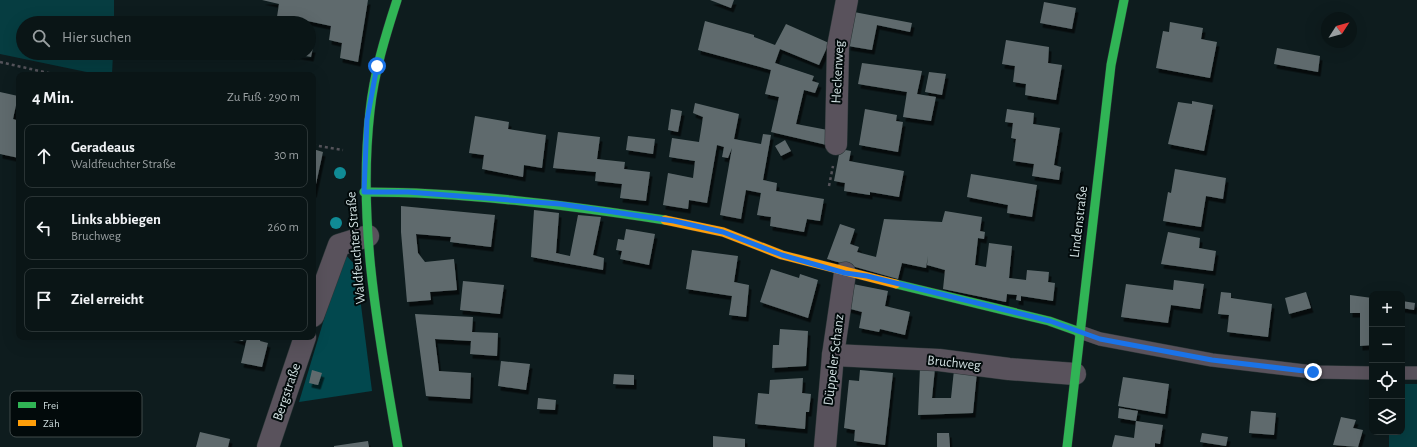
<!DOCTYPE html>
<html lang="de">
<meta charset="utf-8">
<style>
:root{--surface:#0a1516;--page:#131e1f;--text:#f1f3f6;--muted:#999fa1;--line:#2a3435}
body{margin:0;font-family:"Alegreya Sans",sans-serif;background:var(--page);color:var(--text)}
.controls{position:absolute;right:12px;bottom:12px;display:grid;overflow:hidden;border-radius:8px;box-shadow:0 4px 16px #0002}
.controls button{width:36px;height:36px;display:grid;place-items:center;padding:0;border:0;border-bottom:1px solid var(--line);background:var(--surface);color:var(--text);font:20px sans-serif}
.compass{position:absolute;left:1321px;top:12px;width:36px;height:36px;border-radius:50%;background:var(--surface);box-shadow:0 4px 16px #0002;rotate:54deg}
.stop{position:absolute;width:12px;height:12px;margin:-9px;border:3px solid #1a73e8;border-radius:50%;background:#fff}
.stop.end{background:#1a73e8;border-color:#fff;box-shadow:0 1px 4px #0008}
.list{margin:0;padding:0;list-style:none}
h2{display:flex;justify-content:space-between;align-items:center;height:52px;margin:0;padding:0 16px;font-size:17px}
h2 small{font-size:13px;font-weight:400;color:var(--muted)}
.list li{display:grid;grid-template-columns:26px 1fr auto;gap:12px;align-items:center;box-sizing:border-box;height:64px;margin:0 8px 8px;padding:0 8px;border:1px solid var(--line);border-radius:8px}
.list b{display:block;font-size:15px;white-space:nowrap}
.list p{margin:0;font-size:13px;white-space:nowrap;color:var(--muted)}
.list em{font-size:13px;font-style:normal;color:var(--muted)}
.icon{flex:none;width:22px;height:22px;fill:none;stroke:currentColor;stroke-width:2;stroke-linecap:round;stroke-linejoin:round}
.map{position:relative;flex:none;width:1417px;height:447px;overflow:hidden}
.search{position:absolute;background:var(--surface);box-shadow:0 4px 16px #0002;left:16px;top:16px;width:300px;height:44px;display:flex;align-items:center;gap:10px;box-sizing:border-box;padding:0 14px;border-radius:22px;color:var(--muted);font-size:15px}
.panel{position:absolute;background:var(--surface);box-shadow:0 4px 16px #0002;left:16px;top:72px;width:300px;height:268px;border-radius:8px}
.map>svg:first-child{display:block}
.green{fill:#063d41}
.forest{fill:#02484e}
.building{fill:#5f6b6d;filter:url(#shadow)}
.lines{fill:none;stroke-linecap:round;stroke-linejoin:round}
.lane-casing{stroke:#2b3637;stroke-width:14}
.street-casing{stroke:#2b3637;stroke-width:23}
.fast-casing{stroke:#2b3637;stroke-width:10}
.slow-casing{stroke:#2b3637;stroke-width:10}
.path{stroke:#54535a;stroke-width:2.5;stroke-dasharray:3 3;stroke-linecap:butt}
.lane{stroke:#59525c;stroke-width:13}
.street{stroke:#59525c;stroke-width:22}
.fast{stroke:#30b455;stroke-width:9}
.slow{stroke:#ff9f0a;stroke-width:9}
.tree{fill:#108b95}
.route{stroke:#1a73e8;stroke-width:5}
.labels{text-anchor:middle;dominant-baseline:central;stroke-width:4;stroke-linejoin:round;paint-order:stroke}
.street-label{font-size:14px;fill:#d0dfe0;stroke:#020a0b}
.key{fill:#020a0b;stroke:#404a4b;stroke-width:1}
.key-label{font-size:11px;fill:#d0dfe0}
</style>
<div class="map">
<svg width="1417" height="447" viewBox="0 0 1417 447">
<defs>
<filter id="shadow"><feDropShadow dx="2.5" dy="4.5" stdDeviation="0" flood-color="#0009"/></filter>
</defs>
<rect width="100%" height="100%" fill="#0e1c1e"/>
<g class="green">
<polygon points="0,0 114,0 114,23 23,23 23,53 113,53 112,75 101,75 0,54"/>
<polygon points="1402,384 1417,384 1417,447 1389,447 1389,432 1402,432"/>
</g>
<polygon class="forest" points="344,253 356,266 372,391 299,402"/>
<g class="building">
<polygon points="262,0 368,0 358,62 340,58 342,43 329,40 331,26 303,20 302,23 276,23 279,4"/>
<polygon points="710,0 734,0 731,8"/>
<polygon points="1044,2 1076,8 1072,29 1040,23"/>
<polygon points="854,12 912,23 910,32 877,25 872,50 848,46"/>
<polygon points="705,21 754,35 754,37 775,45 786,24 829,43 819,65 780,49 775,63 814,76 812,81 819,83 815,93 804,90 796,124 833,131 831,146 771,132 779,97 765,94 771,70 698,50"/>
<polygon points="1170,22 1203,28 1201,39 1217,42 1210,78 1156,68 1163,31 1169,32"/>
<polygon points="1006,40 1049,47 1048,63 1062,65 1056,100 1025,95 1026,84 1013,82 1015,66 1002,64"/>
<polygon points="309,48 313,48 311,57 294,54 309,53"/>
<polygon points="1277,48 1320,56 1318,72 1274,64"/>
<polygon points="862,63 922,71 917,94 936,97 931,121 903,117 907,92 858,84"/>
<polygon points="929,72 946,74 942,95 925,92"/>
<polygon points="0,92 18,96 13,119 19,121 19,158 0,154"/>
<polygon points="1192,101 1213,105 1204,151 1168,144 1178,102 1192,104"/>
<polygon points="695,103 739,114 734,139 761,144 763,134 771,135 763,180 777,183 776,191 824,199 820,221 807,219 804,232 770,226 771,217 757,215 761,193 746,190 741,219 720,215 732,148 728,158 722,157 724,147 717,145 707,203 689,200 688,209 663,205 668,173 693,178 695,161 669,157 672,138 699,142 703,117 693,113"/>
<polygon points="671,109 682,111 678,132 668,130"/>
<polygon points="865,109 897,115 896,121 903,122 898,152 859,145"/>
<polygon points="1007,109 1034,113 1033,124 1060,128 1054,165 1061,167 1059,180 1032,176 1034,164 1013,161 1016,139 1011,138 1013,123 1005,122"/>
<polygon points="475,116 509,122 508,129 546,135 542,168 524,165 523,177 482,169 484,155 469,153"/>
<polygon points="558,132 600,137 597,159 625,162 624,169 650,172 646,201 620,198 622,184 595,181 596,172 553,168"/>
<polygon points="628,136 655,139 653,154 626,150"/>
<polygon points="785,140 791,151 781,156 775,146"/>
<polygon points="313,149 323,152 314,193 313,193"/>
<polygon points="840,149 851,151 849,161 904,171 899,197 870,192 870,195 844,191 845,183 834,181"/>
<polygon points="1175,169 1226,178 1223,199 1206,196 1201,227 1163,221 1168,192 1171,193"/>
<polygon points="971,174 1037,185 1032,217 1007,213 1008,205 967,197"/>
<polygon points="401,206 495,215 491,247 450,242 451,237 416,234 418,253 425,262 454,259 457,290 430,292 431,300 407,302 401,232"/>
<polygon points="534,210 559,213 556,253 570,256 578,215 601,217 593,255 604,258 603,270 531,257"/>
<polygon points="945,211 982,217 980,231 985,232 984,239 978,238 975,265 986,267 989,243 1012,246 1009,278 1026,280 1027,270 1049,272 1048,282 1055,283 1053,301 1021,296 1021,301 1016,300 1017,295 1007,294 1006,302 943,289 945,270 927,265 928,256 926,268 902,263 898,279 827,259 840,224 855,229 850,244 859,247 857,252 876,257 884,219 942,222"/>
<polygon points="626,229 655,234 649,265 620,259 622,251 616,250 618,239 624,240"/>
<polygon points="1168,232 1200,238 1199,248 1216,251 1213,271 1161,264"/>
<polygon points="692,250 738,256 734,282 749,285 746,317 729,315 732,296 686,289"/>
<polygon points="771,269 799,278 800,274 818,280 808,318 760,302"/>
<polygon points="1174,280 1204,284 1200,309 1171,305 1168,323 1121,317 1126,284 1173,290"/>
<polygon points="463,281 504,285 500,314 460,310"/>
<polygon points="853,284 888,291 885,306 910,312 905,335 880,329 879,332 859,328 862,312 847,308"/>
<polygon points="1221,292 1231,293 1231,298 1272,304 1268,337 1227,332 1229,315 1218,314"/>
<polygon points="1306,292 1311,308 1289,314 1285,298"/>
<polygon points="1350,295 1372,298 1372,345 1360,346 1360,313 1350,313"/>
<polygon points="1402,301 1415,303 1414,310 1402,308"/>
<polygon points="415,314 473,317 472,332 498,333 497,356 470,354 471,341 435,339 439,371 471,373 470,399 426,396"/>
<polygon points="780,329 808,331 806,366 772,368 773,345 779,345"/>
<polygon points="230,337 261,337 260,341 268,343 262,367 241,363 247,338 242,341"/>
<polygon points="501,361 530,364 526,390 498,386"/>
<polygon points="920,367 935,368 932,398 951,398 954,370 977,372 973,413 918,415"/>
<polygon points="312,370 322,373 318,385 309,383"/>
<polygon points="860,370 893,373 885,445 854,441 855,430 844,428 849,380 859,381"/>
<polygon points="614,374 634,375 634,385 613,384"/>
<polygon points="1123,377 1169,384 1165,414 1118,406"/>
<polygon points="803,378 802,393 811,394 809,412 806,412 805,429 755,424 758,393 769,394 770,380"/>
<polygon points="538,398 556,400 555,410 537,409"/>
<polygon points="1119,408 1138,411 1136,421 1163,425 1160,444 1155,443 1155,447 1112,447 1115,435 1134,438 1136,421 1118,418"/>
<polygon points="1251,411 1276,413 1274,435 1249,433"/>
<polygon points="1341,417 1356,420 1353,428 1363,430 1358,447 1333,445"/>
<polygon points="200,432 230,439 228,447 196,447"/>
<polygon points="937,433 949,433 950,447 937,447"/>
<polygon points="1202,433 1228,437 1226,446 1200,442"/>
<polygon points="713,436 745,439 745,447 713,447"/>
<polygon points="368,441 369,447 334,447 334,446"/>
</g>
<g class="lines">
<defs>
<g id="lane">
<polyline points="1080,332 1100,339 1212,360 1313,372 1372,373"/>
<polyline points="1402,373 1417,373"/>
</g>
<g id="street">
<polyline points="836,144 838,47 847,0"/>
<polyline points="313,316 339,245 368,236"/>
<polyline points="833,355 939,360 1009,369 1075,374"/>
<polyline points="268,447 305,337"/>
<polyline points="825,447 833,355 845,273"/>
</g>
<g id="fast">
<path d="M397,0c-12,37 -23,73 -27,111 -13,113 9,225 28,336"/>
<path d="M364,192c101,0 201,13 301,28"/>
<polyline points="896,284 1049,321 1080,332"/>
<polyline points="1067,447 1111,65 1124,0"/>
</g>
<polyline id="slow" points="665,220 723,232 782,255 896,284"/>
</defs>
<use href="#lane" class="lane-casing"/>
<use href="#street" class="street-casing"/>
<use href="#fast" class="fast-casing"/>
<use href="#slow" class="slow-casing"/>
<g class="path">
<polyline points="0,62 57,75"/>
<polyline points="313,145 343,150"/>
<polyline points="829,186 833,166"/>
</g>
<use href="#lane" class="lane"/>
<use href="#street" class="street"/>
<use href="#fast" class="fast"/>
<use href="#slow" class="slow"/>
</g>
<g class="tree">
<circle cx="340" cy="173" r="6"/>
<circle cx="336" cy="223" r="6"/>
</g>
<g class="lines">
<polyline class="route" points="377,66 367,120 364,192 408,192 560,204 674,221 723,232 782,255 845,273 867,276 1050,321 1100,339 1212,360 1313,372"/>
</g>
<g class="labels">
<g class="street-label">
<text transform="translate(838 72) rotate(-87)">Heckenweg</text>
<text transform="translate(1079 222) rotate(-83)">Lindenstraße</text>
<text transform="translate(356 248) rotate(-95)">Waldfeuchter Straße</text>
<text transform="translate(834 360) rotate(-83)">Düppeler Schanz</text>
<text transform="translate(954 363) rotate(6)">Bruchweg</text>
<text transform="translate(287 392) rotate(-71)">Bergstraße</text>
</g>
</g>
<rect x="10" y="391" width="132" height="46" rx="6" class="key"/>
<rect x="18" y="402" width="18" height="6" fill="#30b455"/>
<rect x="18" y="420" width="18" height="6" fill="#ff9f0a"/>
<g class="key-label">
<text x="43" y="409">Frei</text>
<text x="43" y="427">Zäh</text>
</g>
</svg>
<div class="controls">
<button>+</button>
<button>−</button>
<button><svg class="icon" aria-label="locate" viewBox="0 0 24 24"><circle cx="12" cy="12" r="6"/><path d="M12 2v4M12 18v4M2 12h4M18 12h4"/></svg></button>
<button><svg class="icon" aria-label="layers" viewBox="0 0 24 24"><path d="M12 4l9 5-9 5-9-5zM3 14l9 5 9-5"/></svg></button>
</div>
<svg class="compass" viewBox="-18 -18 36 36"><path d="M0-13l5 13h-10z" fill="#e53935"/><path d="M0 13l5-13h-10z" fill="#999fa1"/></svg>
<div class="stop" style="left:377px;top:66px"></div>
<div class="stop end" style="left:1313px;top:372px"></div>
<div class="search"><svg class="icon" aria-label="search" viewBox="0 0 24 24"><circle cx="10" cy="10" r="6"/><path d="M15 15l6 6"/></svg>Hier suchen</div>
<section class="panel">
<h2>4 Min.<small>Zu Fuß · 290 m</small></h2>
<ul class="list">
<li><svg class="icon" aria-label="ahead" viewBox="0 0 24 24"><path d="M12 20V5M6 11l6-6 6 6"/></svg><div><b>Geradeaus</b><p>Waldfeuchter Straße</p></div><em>30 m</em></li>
<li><svg class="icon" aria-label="left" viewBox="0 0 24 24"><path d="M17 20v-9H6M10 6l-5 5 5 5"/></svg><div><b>Links abbiegen</b><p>Bruchweg</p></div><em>260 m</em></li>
<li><svg class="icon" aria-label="arrive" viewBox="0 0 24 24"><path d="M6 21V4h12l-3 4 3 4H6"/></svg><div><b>Ziel erreicht</b></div></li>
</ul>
</section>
</div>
